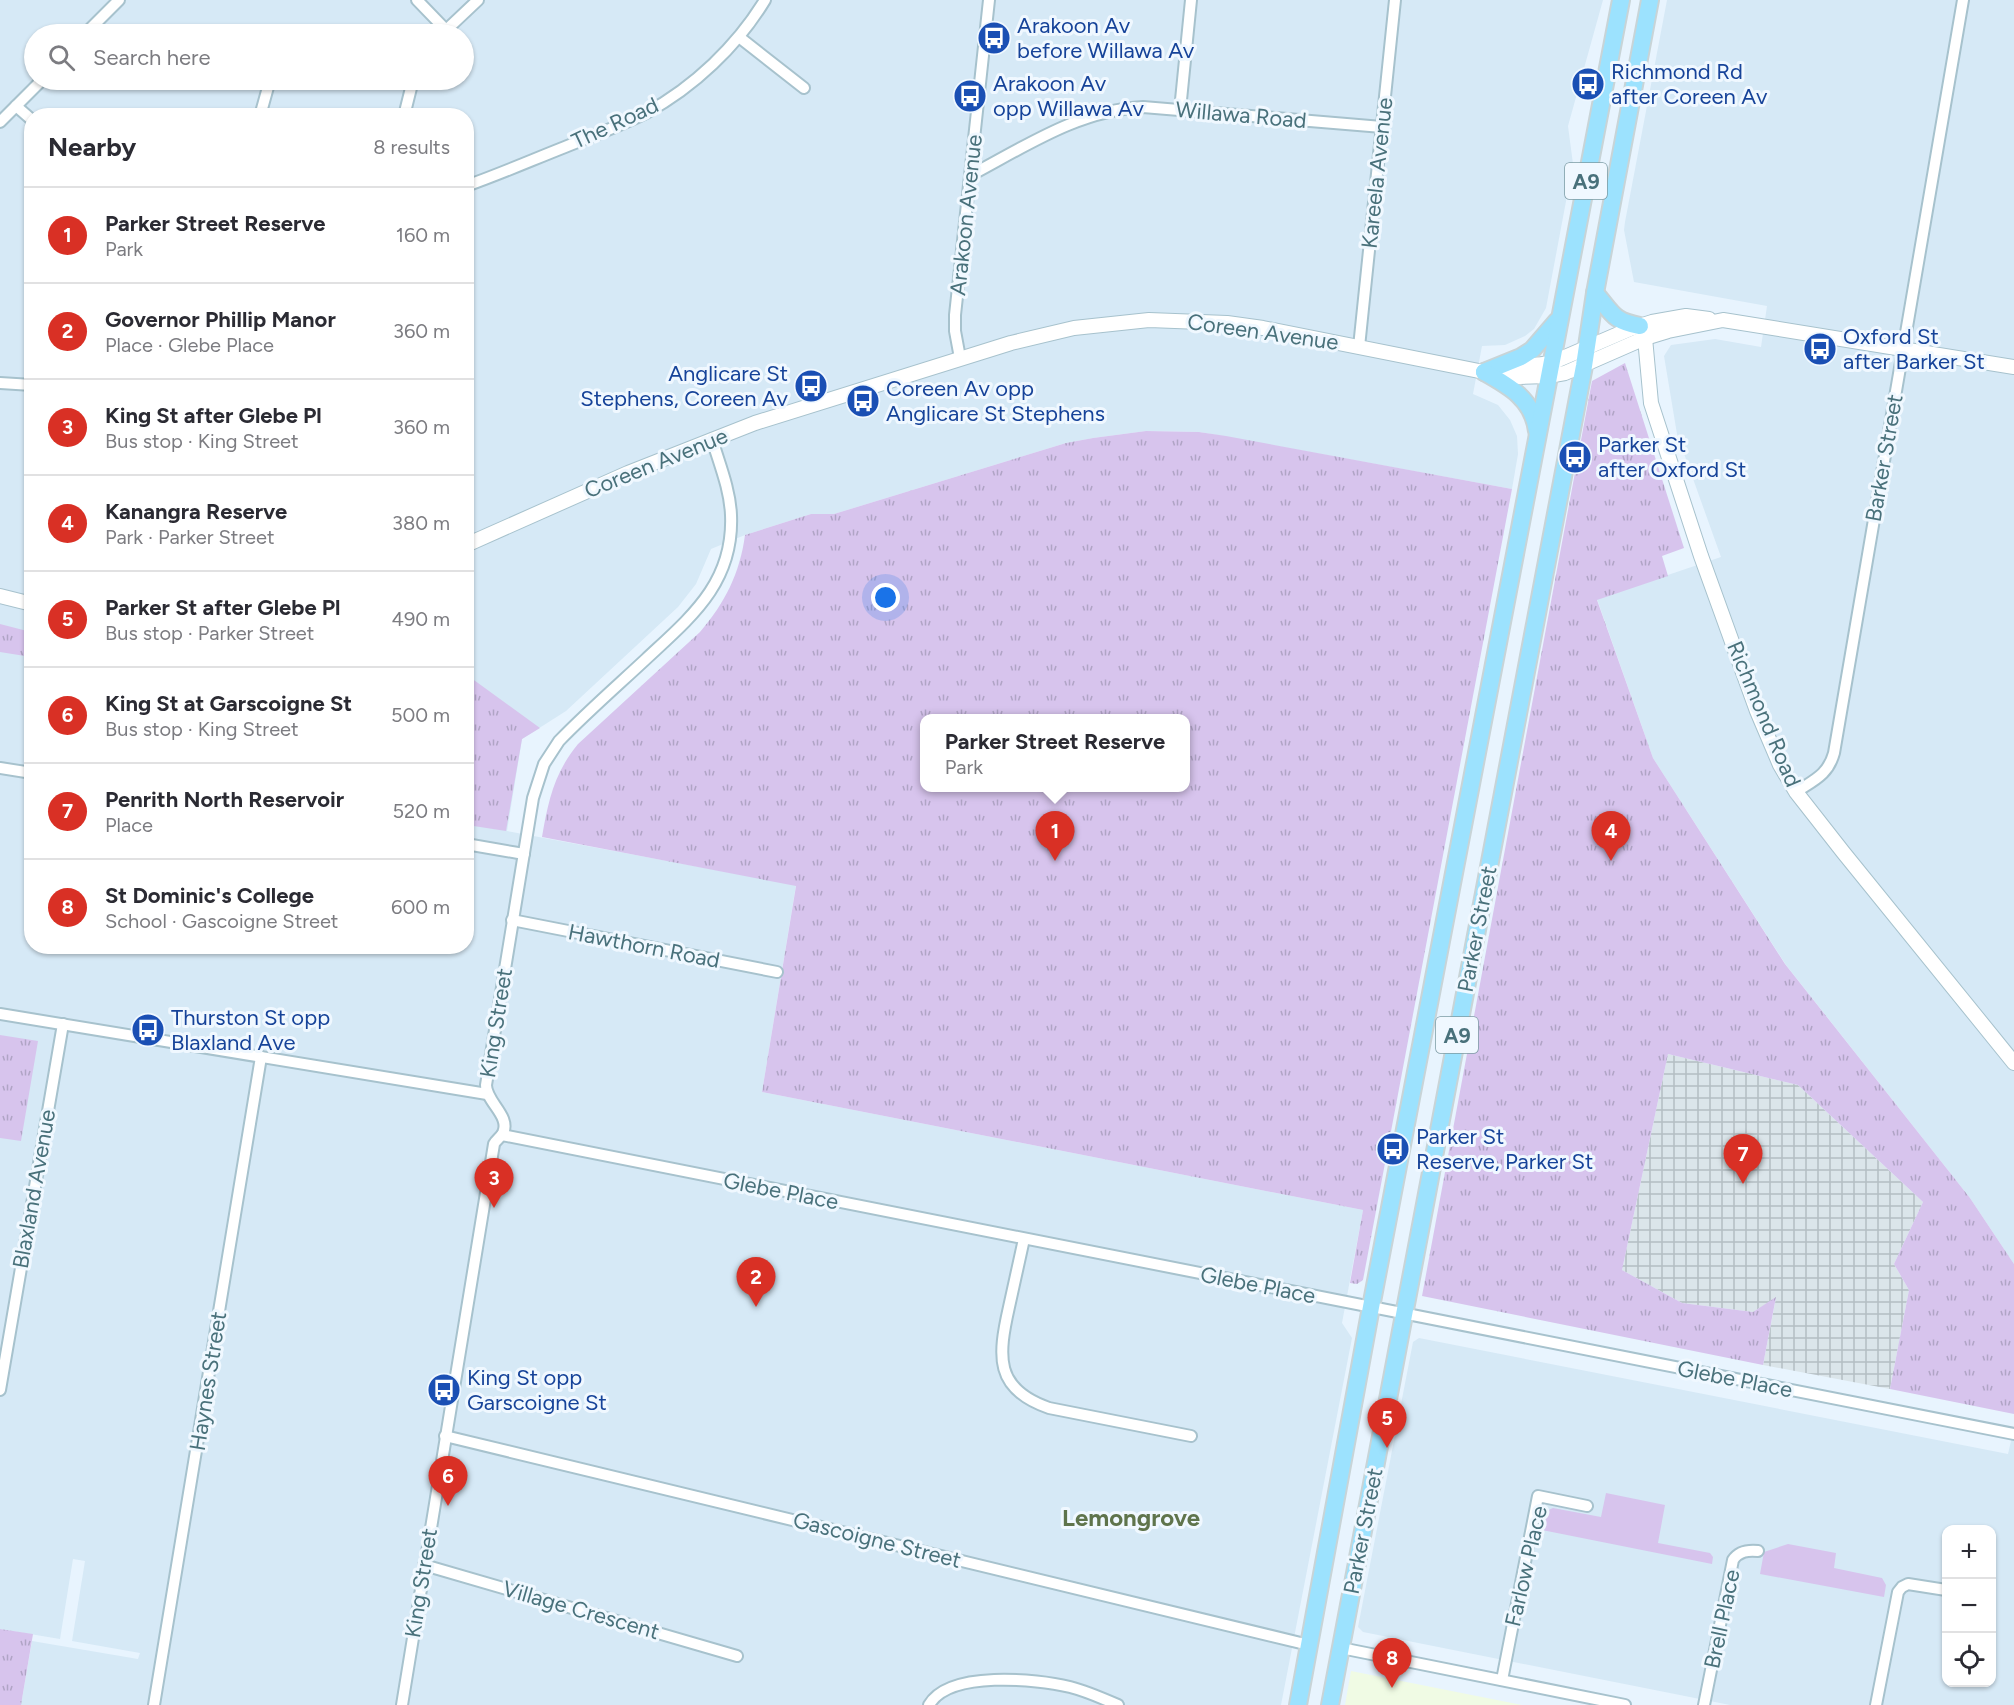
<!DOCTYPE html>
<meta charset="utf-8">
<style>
:root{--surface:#fff;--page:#f2f2f3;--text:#2b2b33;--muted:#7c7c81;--line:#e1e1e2;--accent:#d93025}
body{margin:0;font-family:Figtree,sans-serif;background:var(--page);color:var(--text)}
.controls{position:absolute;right:18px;bottom:18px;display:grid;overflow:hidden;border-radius:12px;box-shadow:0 2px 4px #0004}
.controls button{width:54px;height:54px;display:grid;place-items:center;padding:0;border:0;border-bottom:2px solid var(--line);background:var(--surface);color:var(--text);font:30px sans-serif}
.you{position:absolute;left:886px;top:598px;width:21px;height:21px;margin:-15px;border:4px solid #fff;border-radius:50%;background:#1a73e8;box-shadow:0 0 0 9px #1a73e833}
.badge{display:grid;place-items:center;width:39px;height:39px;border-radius:50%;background:var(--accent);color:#fff;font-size:20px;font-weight:700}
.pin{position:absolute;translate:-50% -50px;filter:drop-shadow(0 2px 3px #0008)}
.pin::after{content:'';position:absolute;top:32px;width:21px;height:18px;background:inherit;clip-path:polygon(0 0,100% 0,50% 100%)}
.popup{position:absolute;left:920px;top:714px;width:270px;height:78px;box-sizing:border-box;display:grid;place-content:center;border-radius:12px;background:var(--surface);filter:drop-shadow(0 2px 4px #0005);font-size:20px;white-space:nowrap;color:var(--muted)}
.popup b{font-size:22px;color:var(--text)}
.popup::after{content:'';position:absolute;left:50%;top:100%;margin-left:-12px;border:12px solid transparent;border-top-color:var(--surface)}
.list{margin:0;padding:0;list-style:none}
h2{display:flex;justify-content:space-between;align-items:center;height:78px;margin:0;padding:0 24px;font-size:26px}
h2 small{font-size:20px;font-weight:400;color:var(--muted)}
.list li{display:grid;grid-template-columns:39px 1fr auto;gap:18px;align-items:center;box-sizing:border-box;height:96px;padding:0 24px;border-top:2px solid var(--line)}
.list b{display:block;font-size:22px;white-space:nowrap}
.list p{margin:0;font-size:20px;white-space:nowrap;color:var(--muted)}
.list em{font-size:20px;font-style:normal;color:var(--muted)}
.icon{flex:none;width:33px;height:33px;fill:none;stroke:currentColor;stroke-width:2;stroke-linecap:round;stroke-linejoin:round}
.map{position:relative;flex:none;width:2014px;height:1705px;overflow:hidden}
.search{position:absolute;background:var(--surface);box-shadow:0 2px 4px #0004;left:24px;top:24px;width:450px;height:66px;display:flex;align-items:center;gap:15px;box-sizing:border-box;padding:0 21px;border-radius:33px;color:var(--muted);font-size:22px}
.panel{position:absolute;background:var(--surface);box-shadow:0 2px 4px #0004;left:24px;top:108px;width:450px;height:846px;border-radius:24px}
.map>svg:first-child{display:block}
.residential{fill:#d6e9f6;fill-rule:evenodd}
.industrial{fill:url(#industrial-grid)}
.education{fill:#f0fbe4}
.grass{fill:#d7c4ed}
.park{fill:url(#park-tufts);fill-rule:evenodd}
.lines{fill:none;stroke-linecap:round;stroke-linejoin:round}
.minor-casing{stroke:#a7c2cd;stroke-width:14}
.tertiary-casing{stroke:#a7c2cd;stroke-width:16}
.trunk-casing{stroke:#c8d4d7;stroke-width:20}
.minor{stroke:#fff;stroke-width:10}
.tertiary{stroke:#fff;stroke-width:14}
.trunk{stroke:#9ce2fe;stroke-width:16}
.labels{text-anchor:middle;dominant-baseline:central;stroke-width:6;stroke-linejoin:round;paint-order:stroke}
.shield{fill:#f0f8ff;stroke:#7b9aa3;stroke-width:1.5}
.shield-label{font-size:21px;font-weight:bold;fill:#49717b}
.transit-label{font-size:22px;fill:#164399;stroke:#f0f8ff;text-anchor:start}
.street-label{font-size:22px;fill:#49717b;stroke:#f0f8ff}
.neighbourhood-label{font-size:24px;font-weight:bold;fill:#5f744c;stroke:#f0f8ff}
</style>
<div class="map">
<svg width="2014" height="1705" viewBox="0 0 2014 1705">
<defs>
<pattern id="industrial-grid" width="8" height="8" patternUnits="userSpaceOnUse" patternTransform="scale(1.5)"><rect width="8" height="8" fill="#dbe5ea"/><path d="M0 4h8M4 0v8" fill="none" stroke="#b4bec3"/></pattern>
<pattern id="park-tufts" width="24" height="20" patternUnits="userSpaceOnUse" patternTransform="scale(1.5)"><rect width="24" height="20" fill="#d7c4ed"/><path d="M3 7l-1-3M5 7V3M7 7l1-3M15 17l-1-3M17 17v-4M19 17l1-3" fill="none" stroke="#b0a4c5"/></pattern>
</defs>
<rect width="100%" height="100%" fill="#e8f4fe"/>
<g class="residential">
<path d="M0,0h1603l-35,126 5,38 -27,144 -12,21 -9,7 -20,9 -23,1 -9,48 25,11 12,15 7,16 1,18 -6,35 -312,-57 -54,-1 -53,7 -27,5 -232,71h-23l-66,21 -34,14 -15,35 -18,23 -112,104 -44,28 -15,92 289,54 -34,207 601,118 -21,113 10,15 -71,367h-1260l11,-64 106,18 2,-6 -68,-12 13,-80 -12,-2 -13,80 -60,-10zM34,34h430v46h-430zM32,116h434v830h-434z"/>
<polygon points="1667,0 2014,0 2014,1264 1970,1198 1786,965 1653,758 1597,599 1721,557 1677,434 1664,356 1671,345 1715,339 1761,347 1767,306 1634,282 1624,230 1625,222"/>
<path d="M1419,1338l589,116 6,-26v277h-284l-367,-73 -5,-5 55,-285zM1946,1530h46v152h-46z"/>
</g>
<polygon class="industrial" points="1668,1054 1798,1085 1923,1202 1894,1264 1909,1290 1890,1389 1763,1365 1776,1298 1753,1312 1682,1303 1622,1270"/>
<polygon class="education" points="1351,1671 1522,1705 1345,1705"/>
<g class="grass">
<path d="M1606,1493l59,12 -7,38 52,10 3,4 -1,7 -170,-34c2,-9 1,-19 11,-22l48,9z"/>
<polygon points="1788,1544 1836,1553 1834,1568 1882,1578 1886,1585 1884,1597 1760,1574 1764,1552"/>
</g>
<g class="park">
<polygon points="1625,363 1684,548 1662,556 1668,576 1597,600 1653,758 1785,964 1970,1198 2014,1264 2014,1414 1890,1389 1909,1290 1894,1264 1923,1202 1798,1085 1668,1054 1622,1270 1682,1303 1753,1312 1776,1297 1763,1365 1422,1296 1592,381"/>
<path d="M1146,431l53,1 27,4 286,53 -149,791 -6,4 -7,-1 13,-73 -601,-118 34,-206 -254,-49c6,-35 12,-64 36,-93l122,-112c25,-29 40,-59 45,-97l66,-21h23l232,-71 27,-5zM924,718h262v70h-262z"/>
<polygon points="0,624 31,632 31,657 0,652"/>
<polygon points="467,675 540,728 522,739 506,831 467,825"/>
<polygon points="0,1035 38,1041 21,1141 0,1138"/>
<polygon points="0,1629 33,1634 21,1705 0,1705"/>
</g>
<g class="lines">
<defs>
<g id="minor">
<polyline points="417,0 446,30"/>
<polyline points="85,34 119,0"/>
<polyline points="442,34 478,0"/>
<polyline points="739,37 804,88"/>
<polyline points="16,106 32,120"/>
<polyline points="1180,110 1191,0"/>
<polyline points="260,116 270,80"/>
<polyline points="404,116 413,80"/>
<polyline points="0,122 42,80"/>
<path d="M971,175c55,-29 108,-65 172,-68l239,20"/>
<path d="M466,186c34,-12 66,-26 99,-39 27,-11 55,-21 81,-34 48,-26 91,-67 119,-113"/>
<polyline points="1359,347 1395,0"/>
<polyline points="960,358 955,331 955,315 989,0"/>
<polyline points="0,383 32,385"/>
<polyline points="0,768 32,773"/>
<path d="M1796,792c18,-12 32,-17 38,-39l129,-753"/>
<polyline points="466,844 524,854"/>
<polyline points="512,920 777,972"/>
<polyline points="0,1014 487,1094"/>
<polyline points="502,1135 2014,1434"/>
<path d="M1024,1239c-5,23 -10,45 -15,68 -11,49 -15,82 40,101l142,28"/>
<polyline points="0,1390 63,1024"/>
<polyline points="445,1436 1309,1645"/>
<polyline points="424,1565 737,1656"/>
<polyline points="1341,1648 1625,1705"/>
<polyline points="1502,1680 1538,1496 1587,1506"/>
<polyline points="154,1705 261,1057"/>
<path d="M402,1705l92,-561c2,-4 7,-7 9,-11 8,-17 -17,-31 -17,-48l47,-287 11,-34 15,-23c27,-28 58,-55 87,-82 45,-42 88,-76 85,-144 -1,-26 -12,-52 -19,-76"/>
<path d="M929,1705c20,-35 107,-26 141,-18 16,4 32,11 48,18"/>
<path d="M1704,1705l29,-145c6,-9 15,-10 25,-9"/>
<polyline points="1876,1705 1898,1592 1902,1587 1908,1584 1946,1590"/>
</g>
<g id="tertiary">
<polyline points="1645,338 1651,403 1701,556 1757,711 1780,765 1796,792 1843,852 2014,1063"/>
<polyline points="1501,369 1551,363 1630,329 1652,322 1686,316 1709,319"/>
<polyline points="466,545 628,473 755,423 1011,343 1074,328 1149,320 1227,323 1263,328 1484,372 1520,377 1548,376 1565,373 1645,338 1668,331 1723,320 2014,367"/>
<polyline points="0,596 32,604"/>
</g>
<g id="trunk">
<path d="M1595,293c17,19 17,28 45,33"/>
<polyline points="1484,372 1521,357 1532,350 1557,321"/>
<path d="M1484,372c25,14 49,27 53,59"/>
<polyline points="1298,1705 1371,1307 1621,0"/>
<polyline points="1330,1705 1584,366 1595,293 1650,0"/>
</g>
</defs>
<use href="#minor" class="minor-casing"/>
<use href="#tertiary" class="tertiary-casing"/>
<use href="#trunk" class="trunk-casing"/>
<use href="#minor" class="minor"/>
<use href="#tertiary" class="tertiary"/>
<use href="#trunk" class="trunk"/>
</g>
<defs>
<symbol id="bus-disc" viewBox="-11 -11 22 22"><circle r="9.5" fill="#1a4fb4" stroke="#f0f8ff"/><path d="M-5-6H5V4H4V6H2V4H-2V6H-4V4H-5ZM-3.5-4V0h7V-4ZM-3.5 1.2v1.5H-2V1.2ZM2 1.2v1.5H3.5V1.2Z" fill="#fff"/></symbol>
</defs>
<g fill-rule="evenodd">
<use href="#bus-disc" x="975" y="19" width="38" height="38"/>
<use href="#bus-disc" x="1569" y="65" width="38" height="38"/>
<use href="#bus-disc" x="951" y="77" width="38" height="38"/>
<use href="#bus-disc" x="1801" y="330" width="38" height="38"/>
<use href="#bus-disc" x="792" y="367" width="38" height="38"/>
<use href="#bus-disc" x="844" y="382" width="38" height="38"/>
<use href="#bus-disc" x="1556" y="438" width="38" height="38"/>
<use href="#bus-disc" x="129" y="1011" width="38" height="38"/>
<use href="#bus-disc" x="1374" y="1130" width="38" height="38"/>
<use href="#bus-disc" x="425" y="1371" width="38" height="38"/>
</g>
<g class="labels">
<g class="shield">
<rect x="1565" y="163" width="42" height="36" rx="4.5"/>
<rect x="1436" y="1017" width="42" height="36" rx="4.5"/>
</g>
<g class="shield-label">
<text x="1586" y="181">A9</text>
<text x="1457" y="1035">A9</text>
</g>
<g class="transit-label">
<text x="1017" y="25">Arakoon Av<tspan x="1017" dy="25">before Willawa Av</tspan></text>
<text x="1611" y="71">Richmond Rd<tspan x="1611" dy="25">after Coreen Av</tspan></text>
<text x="993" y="83">Arakoon Av<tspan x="993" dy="25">opp Willawa Av</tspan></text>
<text x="1843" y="336">Oxford St<tspan x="1843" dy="25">after Barker St</tspan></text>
<text x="788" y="373" text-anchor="end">Anglicare St<tspan x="788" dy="25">Stephens, Coreen Av</tspan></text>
<text x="886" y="388">Coreen Av opp<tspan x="886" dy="25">Anglicare St Stephens</tspan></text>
<text x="1598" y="444">Parker St<tspan x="1598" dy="25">after Oxford St</tspan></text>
<text x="171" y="1017">Thurston St opp<tspan x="171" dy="25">Blaxland Ave</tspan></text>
<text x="1416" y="1136">Parker St<tspan x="1416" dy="25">Reserve, Parker St</tspan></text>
<text x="467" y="1377">King St opp<tspan x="467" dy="25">Garscoigne St</tspan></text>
</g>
<g class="street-label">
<text transform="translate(1241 115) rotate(5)">Willawa Road</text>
<text transform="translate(615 123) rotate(-25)">The Road</text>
<text transform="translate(1377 173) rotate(-84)">Kareela Avenue</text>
<text transform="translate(966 215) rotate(-84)">Arakoon Avenue</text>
<text transform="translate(1263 332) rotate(8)">Coreen Avenue</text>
<text transform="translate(1884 458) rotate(-80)">Barker Street</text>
<text transform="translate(656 463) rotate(-22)">Coreen Avenue</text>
<text transform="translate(1764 714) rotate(67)">Richmond Road</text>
<text transform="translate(1477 929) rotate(-79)">Parker Street</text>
<text transform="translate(644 946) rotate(11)">Hawthorn Road</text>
<text transform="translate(496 1023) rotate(-81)">King Street</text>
<text transform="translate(34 1189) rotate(-80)">Blaxland Avenue</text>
<text transform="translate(781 1191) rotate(11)">Glebe Place</text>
<text transform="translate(1258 1285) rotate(11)">Glebe Place</text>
<text transform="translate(1735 1379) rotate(11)">Glebe Place</text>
<text transform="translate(208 1381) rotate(-81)">Haynes Street</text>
<text transform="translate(1363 1531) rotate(-79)">Parker Street</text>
<text transform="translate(877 1540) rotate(14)">Gascoigne Street</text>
<text transform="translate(1526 1566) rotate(-77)">Farlow Place</text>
<text transform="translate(421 1583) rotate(-81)">King Street</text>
<text transform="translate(581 1610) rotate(16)">Village Crescent</text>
<text transform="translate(1722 1619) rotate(-78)">Brell Place</text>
</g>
<g class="neighbourhood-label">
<text x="1131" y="1517">Lemongrove</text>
</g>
</g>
</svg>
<div class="controls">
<button>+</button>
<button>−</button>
<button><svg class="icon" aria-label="locate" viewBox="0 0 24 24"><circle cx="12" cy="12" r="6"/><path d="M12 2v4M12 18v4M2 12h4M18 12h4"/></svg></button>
</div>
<div class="you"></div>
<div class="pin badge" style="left:1055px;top:861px">1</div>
<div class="popup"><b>Parker Street Reserve</b>Park</div>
<div class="pin badge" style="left:756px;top:1307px">2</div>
<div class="pin badge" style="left:494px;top:1208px">3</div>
<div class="pin badge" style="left:1611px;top:861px">4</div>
<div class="pin badge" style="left:1387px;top:1448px">5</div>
<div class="pin badge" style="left:448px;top:1506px">6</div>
<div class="pin badge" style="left:1743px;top:1184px">7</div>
<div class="pin badge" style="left:1392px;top:1688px">8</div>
<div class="search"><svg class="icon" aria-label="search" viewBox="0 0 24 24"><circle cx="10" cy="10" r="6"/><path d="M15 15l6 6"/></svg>Search here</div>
<section class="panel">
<h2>Nearby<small>8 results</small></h2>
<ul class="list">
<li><span class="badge">1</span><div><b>Parker Street Reserve</b><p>Park</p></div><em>160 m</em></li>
<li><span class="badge">2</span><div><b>Governor Phillip Manor</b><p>Place · Glebe Place</p></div><em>360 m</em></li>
<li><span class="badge">3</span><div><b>King St after Glebe Pl</b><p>Bus stop · King Street</p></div><em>360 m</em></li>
<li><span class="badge">4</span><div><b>Kanangra Reserve</b><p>Park · Parker Street</p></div><em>380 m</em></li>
<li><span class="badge">5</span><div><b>Parker St after Glebe Pl</b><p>Bus stop · Parker Street</p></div><em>490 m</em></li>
<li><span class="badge">6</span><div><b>King St at Garscoigne St</b><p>Bus stop · King Street</p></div><em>500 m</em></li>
<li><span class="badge">7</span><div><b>Penrith North Reservoir</b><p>Place</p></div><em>520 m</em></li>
<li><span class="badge">8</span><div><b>St Dominic's College</b><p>School · Gascoigne Street</p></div><em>600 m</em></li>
</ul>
</section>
</div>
